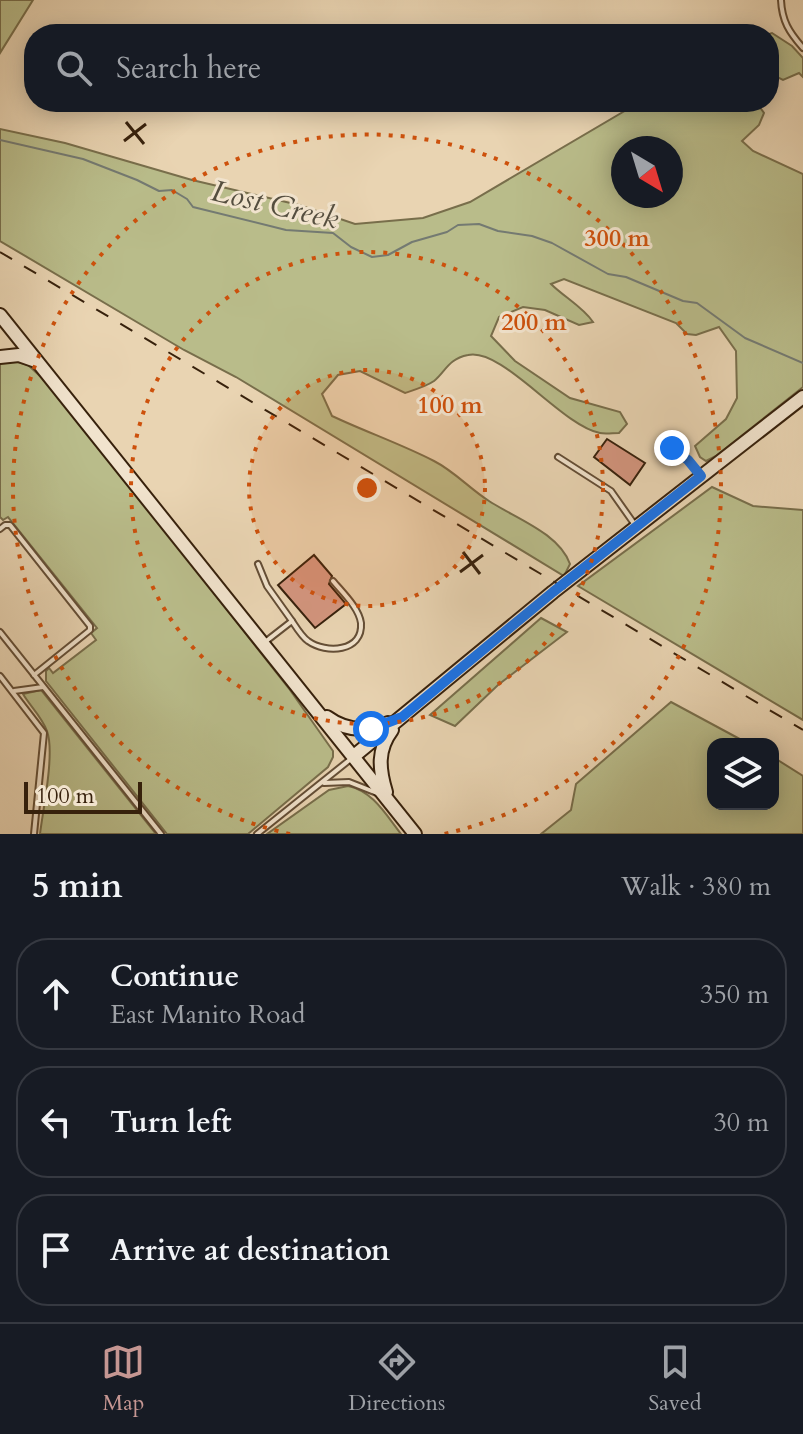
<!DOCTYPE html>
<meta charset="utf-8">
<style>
:root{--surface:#171b24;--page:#20242c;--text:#f1f3f6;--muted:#9ea1a6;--line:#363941;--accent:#c59692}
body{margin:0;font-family:Cardo,serif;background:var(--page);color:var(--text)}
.controls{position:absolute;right:24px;bottom:24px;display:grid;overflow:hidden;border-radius:16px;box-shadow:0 4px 20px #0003}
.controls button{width:72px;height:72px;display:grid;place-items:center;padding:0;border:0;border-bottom:2px solid var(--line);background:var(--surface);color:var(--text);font:40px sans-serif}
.compass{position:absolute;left:611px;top:136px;width:72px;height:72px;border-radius:50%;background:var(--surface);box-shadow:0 4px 20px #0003;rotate:142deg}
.scale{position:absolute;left:24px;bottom:20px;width:118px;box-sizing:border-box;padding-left:8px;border:4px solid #37210c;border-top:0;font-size:22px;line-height:28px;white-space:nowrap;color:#37210c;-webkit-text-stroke:6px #f1e3cd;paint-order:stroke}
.stop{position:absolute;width:24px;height:24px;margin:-18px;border:6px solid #1a73e8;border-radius:50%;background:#fff}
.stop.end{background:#1a73e8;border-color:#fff;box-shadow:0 2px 8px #0008}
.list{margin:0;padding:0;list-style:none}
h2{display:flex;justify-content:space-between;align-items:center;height:104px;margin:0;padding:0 32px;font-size:34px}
h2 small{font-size:26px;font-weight:400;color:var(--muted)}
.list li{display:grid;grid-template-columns:52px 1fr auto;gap:24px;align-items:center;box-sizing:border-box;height:112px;margin:0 16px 16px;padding:0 16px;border:2px solid var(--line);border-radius:32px}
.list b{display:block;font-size:30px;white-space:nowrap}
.list p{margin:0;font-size:26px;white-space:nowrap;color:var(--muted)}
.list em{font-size:26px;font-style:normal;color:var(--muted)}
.icon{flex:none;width:44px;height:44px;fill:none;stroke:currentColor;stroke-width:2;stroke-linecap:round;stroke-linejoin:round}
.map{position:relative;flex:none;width:803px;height:834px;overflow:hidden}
.search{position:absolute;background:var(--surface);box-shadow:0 4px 20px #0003;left:24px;right:24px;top:24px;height:88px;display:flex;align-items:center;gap:20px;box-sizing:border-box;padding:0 28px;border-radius:32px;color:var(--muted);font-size:30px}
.sheet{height:488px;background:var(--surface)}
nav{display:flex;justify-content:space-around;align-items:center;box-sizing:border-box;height:112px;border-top:2px solid var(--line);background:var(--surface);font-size:22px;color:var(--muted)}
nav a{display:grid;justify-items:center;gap:4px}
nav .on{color:var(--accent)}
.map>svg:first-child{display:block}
.green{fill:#b9bc8a;stroke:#786e4b;stroke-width:2;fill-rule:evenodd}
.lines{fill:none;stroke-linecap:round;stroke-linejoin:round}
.stream{stroke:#747a72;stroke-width:2}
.building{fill:#d3957e;stroke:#37210c;stroke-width:2}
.lane-casing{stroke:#644e36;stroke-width:8}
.secondary-casing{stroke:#37210c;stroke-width:16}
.lane{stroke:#f1e3cd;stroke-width:4}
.secondary{stroke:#f1e3cd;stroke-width:12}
.rail{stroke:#37210c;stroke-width:2;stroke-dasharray:14 14;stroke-linecap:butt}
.route{stroke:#1a73e8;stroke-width:10}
.ticks{fill:none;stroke:#37210c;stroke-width:3}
.ring{fill:none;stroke:#cd510c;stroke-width:4;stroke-dasharray:4 8}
.labels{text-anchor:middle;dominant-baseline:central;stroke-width:6;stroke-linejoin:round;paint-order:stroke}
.water-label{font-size:30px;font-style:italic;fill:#554e3f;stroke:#f1e3cd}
.centre{fill:#cd510c;stroke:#f1e3cd;stroke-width:4}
.ring-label{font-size:24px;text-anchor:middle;font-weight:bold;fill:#cd510c;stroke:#f1e3cd;stroke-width:6;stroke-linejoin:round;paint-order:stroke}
</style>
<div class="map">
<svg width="803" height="834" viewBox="0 0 803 834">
<rect width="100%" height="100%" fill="#e9d4b2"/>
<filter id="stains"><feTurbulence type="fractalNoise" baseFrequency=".0025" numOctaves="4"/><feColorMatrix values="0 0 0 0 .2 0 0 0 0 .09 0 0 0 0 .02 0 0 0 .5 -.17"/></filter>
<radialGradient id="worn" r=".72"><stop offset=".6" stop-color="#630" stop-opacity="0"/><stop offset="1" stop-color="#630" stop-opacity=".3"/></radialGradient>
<g class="green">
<polygon points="0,0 33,0 0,53"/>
<polygon points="772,33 792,46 803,58 803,77 799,73 783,80 769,73 769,34"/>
<path d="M640,102h116l8,11 -5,12 -17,16 11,10 50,23v213l-87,69 -10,5 -6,-4 -5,-11 31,-27 11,-21 -1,-47 -17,-24 -23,8 -9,-1 -11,-11 -112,-44 -13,5c13,13 32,23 42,38l-14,3 -34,-15 -22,-3 -24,10 -8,19 24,25 55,37 50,14 7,12 -8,9c-6,0 -14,1 -19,0 -38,-7 -98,-86 -132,-78 -20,4 -22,16 -34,26 -7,5 -20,9 -29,12l-45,-22 -22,4 -16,19 10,22c34,16 69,28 102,45 20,10 36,28 55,40 26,17 70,32 81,63l-6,12 -328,-199 -52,-27 -184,-109v-112l65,14 127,37 107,25 56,19 68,-6 47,-16zM623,148h48v48h-48z"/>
<polygon points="14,361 28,365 54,389 290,690 333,751 333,757 328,767 248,834 167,834 46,681 46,671 49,668 53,673 96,640 91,633 97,628 8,517 3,520 0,517 0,363"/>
<polygon points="712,487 753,506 803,510 803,720 578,586"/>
<polygon points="541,618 567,632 498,685 455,726 430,715"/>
<path d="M41,690l115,144h-116c3,-25 15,-81 7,-103 -5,-14 -17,-25 -24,-37z"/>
<polygon points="671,702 749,744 713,744 713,804 773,804 773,757 803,776 803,834 541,834 571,810 576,784"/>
<path d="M348,786c25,5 38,29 53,48h-134l62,-44z"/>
</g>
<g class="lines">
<polyline class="stream" points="0,140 83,159 137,180 159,191 172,190 187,199 193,207 286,230 333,233 351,247 372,257 388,255 412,242 447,232 458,225 479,224 498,231 532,236 552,243 608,274 626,277 683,301 697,303 745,338 803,363"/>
</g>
<g class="building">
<polygon points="607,439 645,463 630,485 594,457"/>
<polygon points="314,555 332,576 329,584 346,604 315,628 278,585"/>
</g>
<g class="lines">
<defs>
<g id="lane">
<path d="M781,0c1,21 8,32 22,48"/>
<polyline points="672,448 688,460 700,474"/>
<polyline points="558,457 611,491 635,525"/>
<polyline points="0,529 5,525 10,525 90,626 90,630 34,675"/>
<polyline points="258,564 267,586 292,621"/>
<polyline points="0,632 161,834"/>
<path d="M265,642l27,-21c4,6 10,16 16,20 18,13 55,11 53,-18 -2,-15 -18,-30 -28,-42"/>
<polyline points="0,676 44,733 34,834"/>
<polyline points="14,691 43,687"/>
<polyline points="324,783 349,782 377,793"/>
<polyline points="257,834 352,758"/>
</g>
<g id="secondary">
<polyline points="0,315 415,834"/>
<polyline points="0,357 19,355 36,361"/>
<path d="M327,717c19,14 40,15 61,6"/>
<polyline points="354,756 553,592 803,397"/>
<path d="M386,792c-7,-23 -9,-42 6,-62"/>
</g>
</defs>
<use href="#lane" class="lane-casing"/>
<use href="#secondary" class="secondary-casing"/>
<use href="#lane" class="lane"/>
<use href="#secondary" class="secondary"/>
<polyline class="rail" points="0,252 803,730"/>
</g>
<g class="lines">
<polyline class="route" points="371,729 402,717 553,592 701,476 688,460 672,448"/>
</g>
<path class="ticks" d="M126,122l18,22M124,141l22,-17M463,552l17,22M460,572l23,-17"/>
<circle cx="367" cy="488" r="118" fill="#cd510c" fill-opacity=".12"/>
<g class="ring">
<circle cx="367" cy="488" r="118"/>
<circle cx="367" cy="488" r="236"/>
<path d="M290 834A354 354 0 1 1 444 834"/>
</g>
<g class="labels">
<g class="water-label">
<text transform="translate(275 205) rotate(13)">Lost Creek</text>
</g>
</g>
<circle cx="367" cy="488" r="12" class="centre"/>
<g class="ring-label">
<text x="617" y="246">300 m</text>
<text x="534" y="330">200 m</text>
<text x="450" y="413">100 m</text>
</g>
<rect width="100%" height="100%" filter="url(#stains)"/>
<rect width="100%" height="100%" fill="url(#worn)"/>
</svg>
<div class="controls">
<button><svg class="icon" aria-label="layers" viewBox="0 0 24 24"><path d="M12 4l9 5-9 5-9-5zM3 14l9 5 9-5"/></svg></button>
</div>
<svg class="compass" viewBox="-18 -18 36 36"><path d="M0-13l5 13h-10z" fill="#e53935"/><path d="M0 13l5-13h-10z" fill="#9ea1a6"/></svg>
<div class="scale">100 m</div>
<div class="stop" style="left:371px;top:729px"></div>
<div class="stop end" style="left:672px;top:448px"></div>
<div class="search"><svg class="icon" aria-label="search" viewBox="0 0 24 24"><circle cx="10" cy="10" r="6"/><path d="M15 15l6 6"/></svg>Search here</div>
</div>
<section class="sheet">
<h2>5 min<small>Walk · 380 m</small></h2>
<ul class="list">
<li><svg class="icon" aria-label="ahead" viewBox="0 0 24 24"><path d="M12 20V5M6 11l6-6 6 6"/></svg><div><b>Continue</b><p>East Manito Road</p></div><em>350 m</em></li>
<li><svg class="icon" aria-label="left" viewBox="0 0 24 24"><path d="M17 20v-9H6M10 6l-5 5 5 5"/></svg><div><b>Turn left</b></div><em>30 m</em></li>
<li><svg class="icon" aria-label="arrive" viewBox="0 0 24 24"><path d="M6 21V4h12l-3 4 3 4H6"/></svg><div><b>Arrive at destination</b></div></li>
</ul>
</section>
<nav>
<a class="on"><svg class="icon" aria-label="map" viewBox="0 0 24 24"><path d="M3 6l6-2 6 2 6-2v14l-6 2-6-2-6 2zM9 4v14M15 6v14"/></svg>Map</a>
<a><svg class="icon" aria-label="directions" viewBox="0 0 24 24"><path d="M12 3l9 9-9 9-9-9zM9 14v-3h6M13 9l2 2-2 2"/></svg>Directions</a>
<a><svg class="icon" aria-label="saved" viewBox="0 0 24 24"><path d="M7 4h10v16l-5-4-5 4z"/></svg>Saved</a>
</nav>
